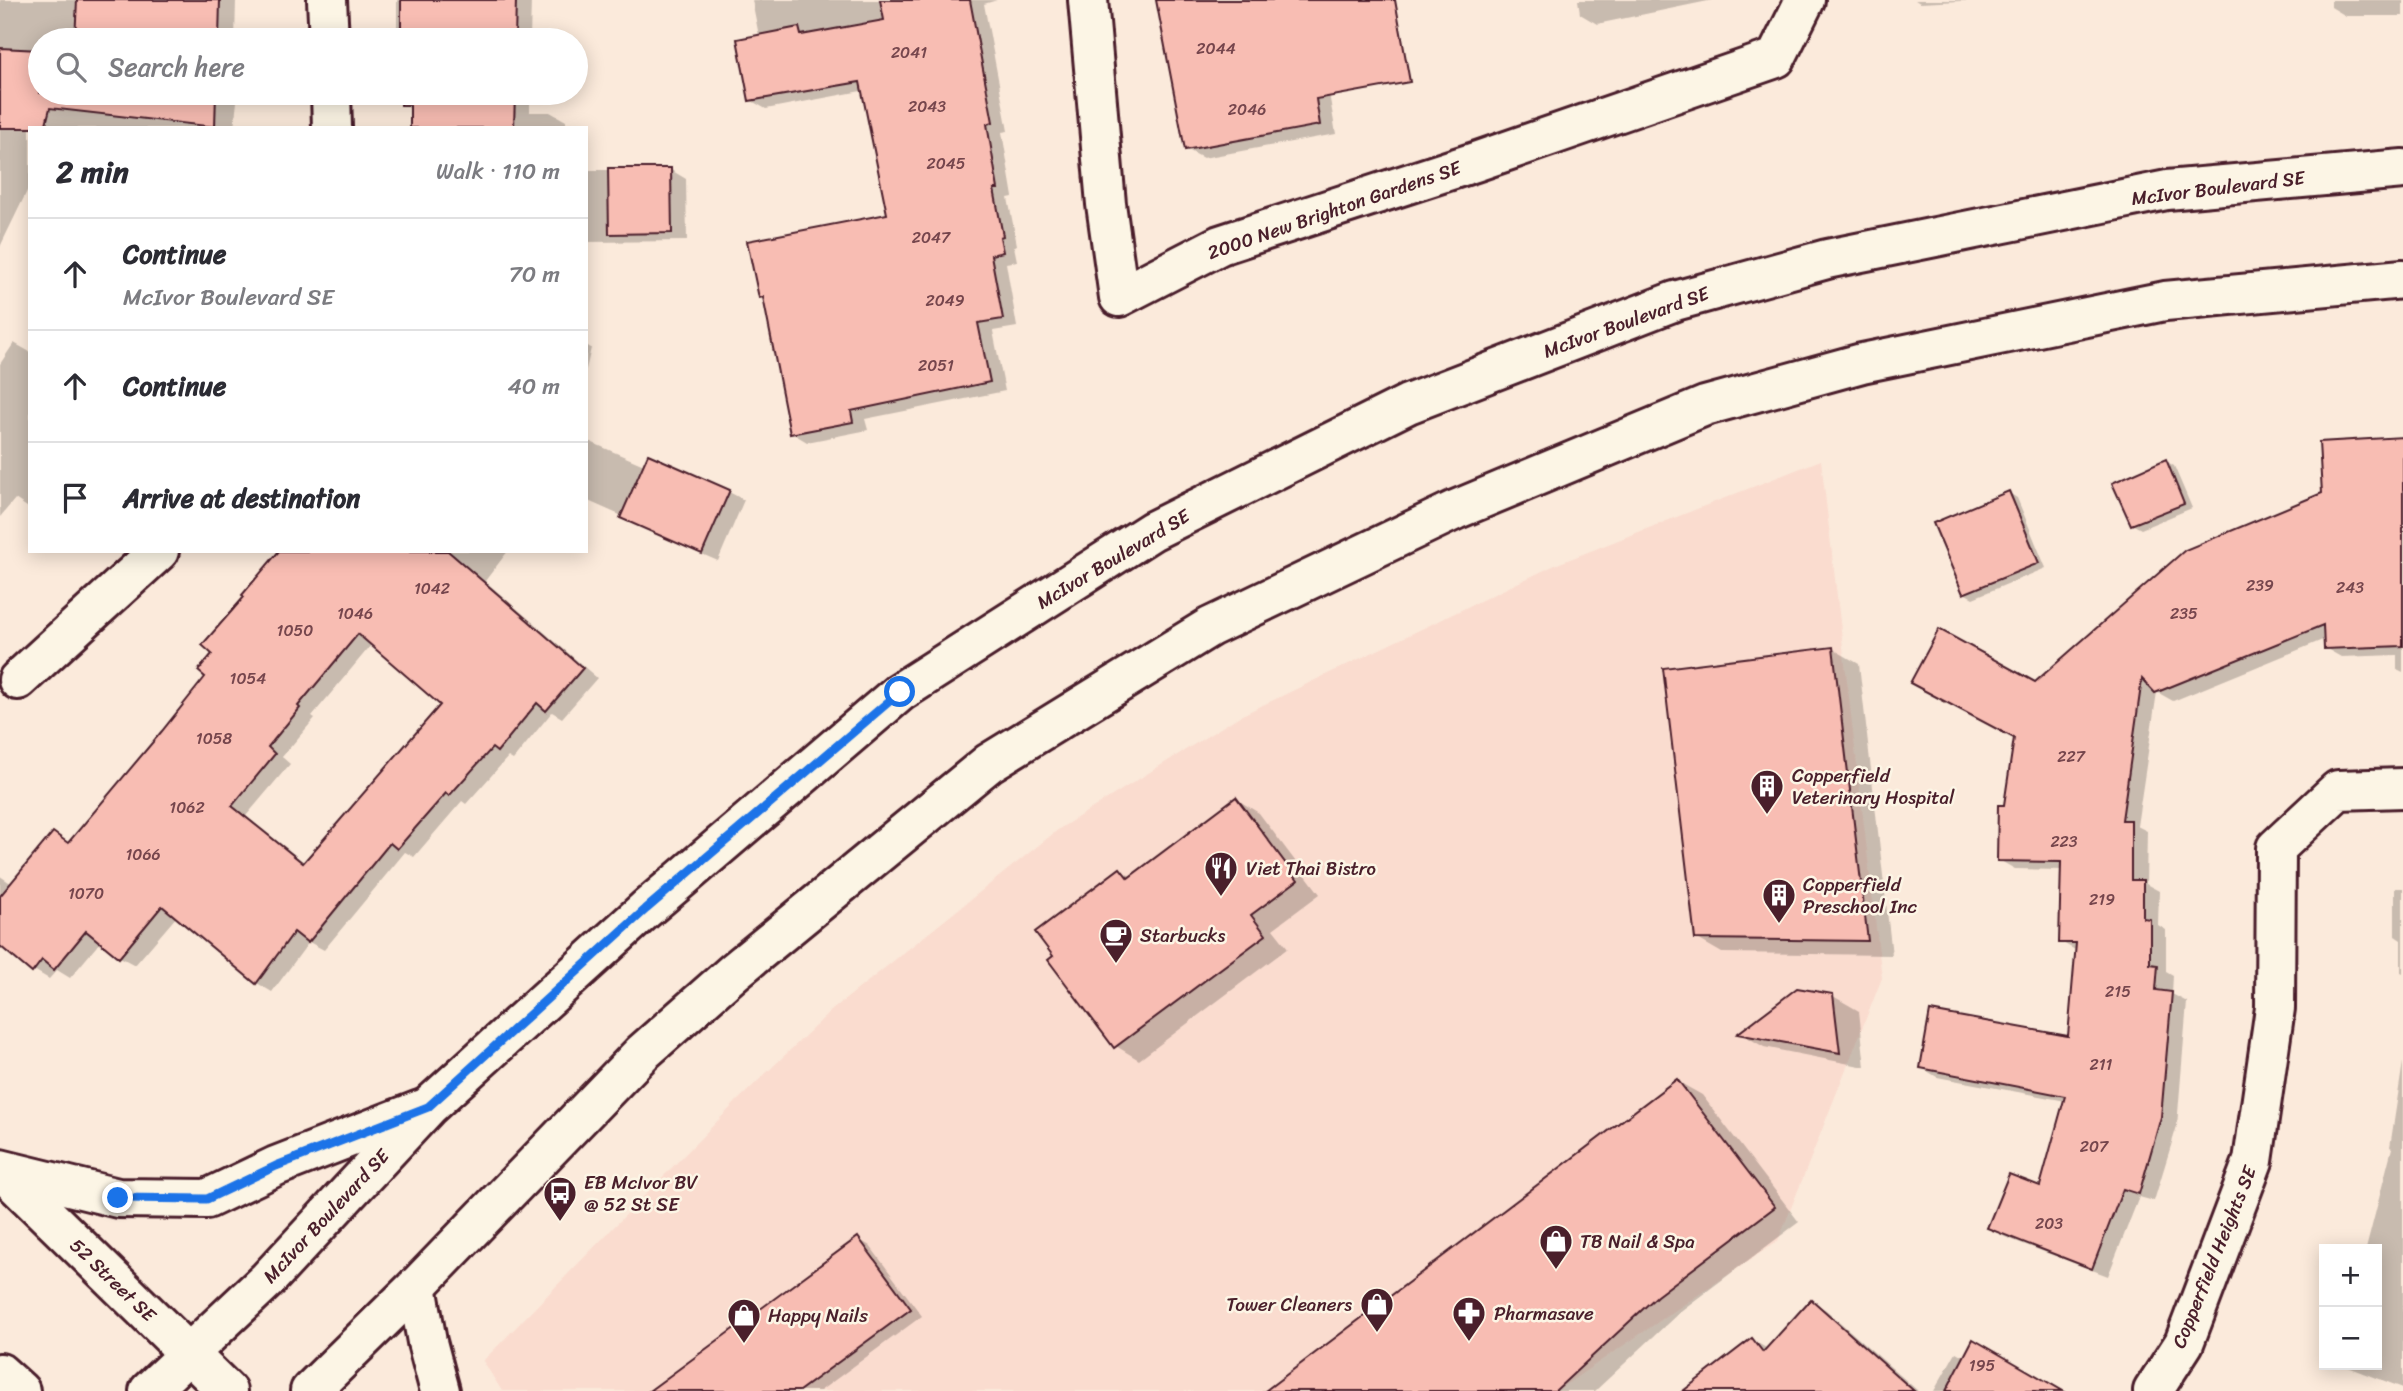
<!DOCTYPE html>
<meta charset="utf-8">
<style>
:root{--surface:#fff;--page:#f7f7f7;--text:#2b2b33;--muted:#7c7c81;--line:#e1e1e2}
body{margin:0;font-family:Sriracha,sans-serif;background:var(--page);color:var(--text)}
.controls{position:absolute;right:21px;bottom:21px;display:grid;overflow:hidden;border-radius:0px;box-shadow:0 4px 18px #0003}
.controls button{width:63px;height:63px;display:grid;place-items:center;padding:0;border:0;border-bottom:2px solid var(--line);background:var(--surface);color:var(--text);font:35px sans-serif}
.stop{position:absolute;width:21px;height:21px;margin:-16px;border:5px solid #1a73e8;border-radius:50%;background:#fff}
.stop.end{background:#1a73e8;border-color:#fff;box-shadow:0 2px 7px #0008}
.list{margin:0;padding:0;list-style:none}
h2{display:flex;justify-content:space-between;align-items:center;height:91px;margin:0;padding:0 28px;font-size:30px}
h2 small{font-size:23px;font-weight:400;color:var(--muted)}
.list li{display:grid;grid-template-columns:46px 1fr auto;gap:21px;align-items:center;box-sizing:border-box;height:112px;padding:0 28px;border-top:2px solid var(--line)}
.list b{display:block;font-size:26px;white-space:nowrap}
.list p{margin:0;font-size:23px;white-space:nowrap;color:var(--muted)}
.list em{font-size:23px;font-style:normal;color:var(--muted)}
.icon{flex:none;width:38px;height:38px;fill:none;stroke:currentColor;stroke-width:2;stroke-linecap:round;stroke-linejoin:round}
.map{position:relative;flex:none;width:2403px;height:1391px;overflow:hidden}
.search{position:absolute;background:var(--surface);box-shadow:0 4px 18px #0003;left:28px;top:28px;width:560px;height:77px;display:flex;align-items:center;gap:18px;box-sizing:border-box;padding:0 24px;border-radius:38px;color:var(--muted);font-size:26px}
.panel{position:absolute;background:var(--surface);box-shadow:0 4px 18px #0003;left:28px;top:126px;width:560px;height:427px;border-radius:0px}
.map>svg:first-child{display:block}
.built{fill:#fadccf}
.shadow{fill:#0003;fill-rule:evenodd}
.building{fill:#f8bdb3;stroke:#4a1f2b;stroke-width:2;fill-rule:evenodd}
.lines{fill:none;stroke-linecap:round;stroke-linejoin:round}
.minor-casing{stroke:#4a1f2b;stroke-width:44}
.secondary-casing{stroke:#4a1f2b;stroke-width:44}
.minor{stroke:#fcf5e5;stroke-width:38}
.secondary{stroke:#fcf5e5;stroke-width:38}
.route{stroke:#1a73e8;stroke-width:9}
.labels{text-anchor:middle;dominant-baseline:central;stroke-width:5;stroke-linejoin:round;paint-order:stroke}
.number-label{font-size:16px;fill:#76464d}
.street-label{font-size:19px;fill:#4a1f2b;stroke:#fcf5e5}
.poi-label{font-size:19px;fill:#4a1f2b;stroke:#fcf5e5;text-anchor:start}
</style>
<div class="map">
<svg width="2403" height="1391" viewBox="0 0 2403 1391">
<rect width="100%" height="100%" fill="#fbeadb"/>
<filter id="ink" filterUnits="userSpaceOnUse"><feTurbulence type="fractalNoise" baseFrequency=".0143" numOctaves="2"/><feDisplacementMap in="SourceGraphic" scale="14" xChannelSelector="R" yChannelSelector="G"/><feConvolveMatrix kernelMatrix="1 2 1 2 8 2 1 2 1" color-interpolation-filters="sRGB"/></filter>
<g filter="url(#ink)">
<polygon class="built" points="1821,460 1882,978 1778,1241 1556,1391 502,1391 483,1361 737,1101 832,1010 1059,829 1238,717 1555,565"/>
<g class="shadow">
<polygon points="0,0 236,0 235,40 40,40 40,93 238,93 234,128 30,128 30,185 0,247"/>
<polygon points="397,0 531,0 530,40 399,40 397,39"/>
<polygon points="752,0 997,0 984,4 1008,131 1002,132 1013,197 1008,198 1017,245 1014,246 1017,261 1006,263 1017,327 993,331 1005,391 865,419 868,430 807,442 792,433 765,300 760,297 889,215 864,93 861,91 766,109 750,100 759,36"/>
<polygon points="1169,0 1306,0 1325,70 1336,134 1203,158 1186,149"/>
<polygon points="1578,0 1713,0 1597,24 1580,14"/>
<polygon points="1915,0 1980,0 1920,3"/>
<polygon points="2331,0 2403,0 2403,16 2346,16 2331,7"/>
<polygon points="403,93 530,93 530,112 550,112 566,121 566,128 412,128 412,110 403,104"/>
<polygon points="586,170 671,170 686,179 687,241 586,242"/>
<polygon points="14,343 30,352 30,509 15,499 0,517 0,364"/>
<polygon points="586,345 591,348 586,370"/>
<polygon points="586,440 644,465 729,492 744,500 718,561 637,526 622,516 586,500"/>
<polygon points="2403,440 2403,672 2397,669 2397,655 2341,657 2325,648 2325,639 2173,701 2157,692 2137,826 2147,831 2146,884 2159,891 2158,925 2166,930 2166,971 2173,975 2172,994 2187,1002 2177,1126 2154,1201 2139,1197 2108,1276 2005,1237 1989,1228 2041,1188 2066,1101 1937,1077 1922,1068 2070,1038 2077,951 2061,942 2062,870 2015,869 1999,860 2006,806 2036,684"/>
<polygon points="2166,461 2174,466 2192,508 2141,529 2132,524"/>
<polygon points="2009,493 2017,498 2046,568 1973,598 1964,593"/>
<path d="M281,551h227l-23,30 112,97 -35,40 -10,-6 -39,48 -5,-3 -42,47 -4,-3 -48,56 -9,-5 -81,98 -15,-8 -37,50 -15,-9 -80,-67 -42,49 -15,-8 -19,-16 -31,37 -13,-8 -8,9 -15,-9 -34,-28v-66l12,8 41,-50 17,10 137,-168 8,-22zM372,644l71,61 -138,158 -59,-47 44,-52 -8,-7 33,-39 -3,-2z"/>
<polygon points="1833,649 1859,664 1892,955 1722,953 1696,938"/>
<polygon points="1236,799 1259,813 1320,894 1273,929 1288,948 1139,1060 1116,1046 1120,870 1132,877"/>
<polygon points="2395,888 2403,888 2403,973 2401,972 2401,940 2395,936"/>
<polygon points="1833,996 1859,1011 1865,1067 1764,1047 1740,1033"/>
<polygon points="2403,1062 2403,1388 2343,1365 2377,1365 2377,1249 2366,1249 2392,1148 2390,1147"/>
<polygon points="1677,1081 1702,1095 1799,1222 1682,1310 1595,1391 1269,1391"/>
<polygon points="858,1239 870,1246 922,1316 820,1391 678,1391"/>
<polygon points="1811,1301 1826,1310 1918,1391 1682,1391 1752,1340 1768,1349"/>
<polygon points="1956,1352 1965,1357 2050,1391 1934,1391"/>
</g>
<g class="building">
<polygon points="77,0 220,0 219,40 75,40"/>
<polygon points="401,0 516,0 515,40 401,40"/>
<polygon points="880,0 970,0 993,122 987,124 998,189 994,189 1003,236 1000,237 1003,252 991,255 1003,319 978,323 990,382 851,411 853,422 790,434 763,297 759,298 747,241 887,214 860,82 749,101 737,39 799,27 801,35 884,20"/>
<polygon points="1156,0 1395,0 1410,82 1316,99 1320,125 1185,150"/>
<polygon points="0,48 40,50 40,93 216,93 215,127 50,108 45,128 0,128"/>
<polygon points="401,93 515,93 514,128 410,128 410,105 401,105"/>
<polygon points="608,168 671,168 672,233 609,234"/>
<polygon points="2403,437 2403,646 2324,649 2323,625 2155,693 2142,679 2122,820 2131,820 2131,880 2143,880 2143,918 2150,919 2150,964 2158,965 2156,990 2172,992 2161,1117 2139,1194 2123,1189 2092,1269 1987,1228 2009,1174 2040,1186 2065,1096 1920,1068 1930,1011 2068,1036 2076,943 2059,943 2061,862 1997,861 1998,805 2004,805 2014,738 1910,683 1939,629 2035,682 2185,550 2322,493 2319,442"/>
<polygon points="648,454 730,490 702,554 620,518"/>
<polygon points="2166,459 2184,504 2131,525 2112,483"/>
<polygon points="2009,491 2039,563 1963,594 1933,523"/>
<path d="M279,551h169l135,117 -37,43 -9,-8 -40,49 -5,-4 -43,48 -3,-3 -49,56 -7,-6 -82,100 -14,-11 -38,52 -94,-78 -43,52 -33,-27 -32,39 -12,-10 -10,13 -32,-27v-50l53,-64 15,11 94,-112 43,-54 -7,-6 14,-17 -10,-9 42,-48 -2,-2zM358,634l82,71 -137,158 -71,-57 43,-52 -7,-7 32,-39 -2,-2z"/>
<polygon points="1833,647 1868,941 1695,939 1663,668"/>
<polygon points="1236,797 1298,880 1251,915 1266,935 1114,1048 1048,960 1053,956 1035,932 1120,868 1128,878"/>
<polygon points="1797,988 1833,994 1840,1053 1737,1034"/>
<polygon points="1677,1079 1775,1207 1657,1296 1555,1391 1265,1391"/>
<polygon points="858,1237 911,1309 799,1391 649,1391"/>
<polygon points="1811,1299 1914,1391 1683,1391 1752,1338 1763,1352"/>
<polygon points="1973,1339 2063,1391 1946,1391"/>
</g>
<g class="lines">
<defs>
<g id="minor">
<polyline points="327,0 329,40"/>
<polyline points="1088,0 1106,204 1119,297 1220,245 1475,162 1776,58 1805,0"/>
<polyline points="331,93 332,128"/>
<polyline points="18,680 159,551"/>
<polyline points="2153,1391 2184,1343 2253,1161 2275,1008 2276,848 2338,790 2403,788"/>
</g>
<g id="secondary">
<polyline points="0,1169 118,1198 207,1199 276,1166 420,1110"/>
<polyline points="1,1170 227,1391"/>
<polyline points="417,1286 427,1342 440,1391"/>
<polyline points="0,1373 20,1391"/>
<polyline points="149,1391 268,1279 428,1107 646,909 900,692 1152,531 1408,404 1675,301 1827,259 2167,190 2403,169"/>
<polyline points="310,1391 417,1286 642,1053 735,971 989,763 1210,627 1455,510 1705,406 1862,363 2165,301 2403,279"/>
</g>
</defs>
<use href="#minor" class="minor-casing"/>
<use href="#secondary" class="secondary-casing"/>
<use href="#minor" class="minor"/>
<use href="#secondary" class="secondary"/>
</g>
</g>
<g class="lines" filter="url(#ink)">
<polyline class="route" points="118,1198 207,1199 276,1166 428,1107 646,909 900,692"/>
</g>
<defs>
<symbol id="building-pin" viewBox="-11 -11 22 30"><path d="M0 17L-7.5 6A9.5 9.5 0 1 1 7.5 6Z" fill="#4a1f2b" stroke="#fcf5e5"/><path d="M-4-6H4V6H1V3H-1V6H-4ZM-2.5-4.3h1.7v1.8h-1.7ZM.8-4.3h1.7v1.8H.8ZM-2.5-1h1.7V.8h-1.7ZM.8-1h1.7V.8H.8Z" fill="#fff"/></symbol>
<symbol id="restaurant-pin" viewBox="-11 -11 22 30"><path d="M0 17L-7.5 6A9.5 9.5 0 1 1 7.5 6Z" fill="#4a1f2b" stroke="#fcf5e5"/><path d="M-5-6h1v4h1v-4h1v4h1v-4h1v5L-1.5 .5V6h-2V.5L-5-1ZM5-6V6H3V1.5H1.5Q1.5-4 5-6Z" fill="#fff"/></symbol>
<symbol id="cafe-pin" viewBox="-11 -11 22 30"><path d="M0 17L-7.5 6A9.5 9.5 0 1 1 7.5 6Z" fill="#4a1f2b" stroke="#fcf5e5"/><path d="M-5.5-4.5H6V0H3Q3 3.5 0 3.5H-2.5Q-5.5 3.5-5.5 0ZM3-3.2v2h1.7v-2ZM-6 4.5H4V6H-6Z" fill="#fff"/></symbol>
<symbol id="bus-pin" viewBox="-11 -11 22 30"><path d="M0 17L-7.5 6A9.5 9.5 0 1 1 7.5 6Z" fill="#4a1f2b" stroke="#fcf5e5"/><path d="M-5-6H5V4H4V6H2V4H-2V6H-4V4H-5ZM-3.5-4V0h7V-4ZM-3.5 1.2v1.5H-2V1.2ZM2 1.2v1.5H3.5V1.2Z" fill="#fff"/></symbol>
<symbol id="shop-pin" viewBox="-11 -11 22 30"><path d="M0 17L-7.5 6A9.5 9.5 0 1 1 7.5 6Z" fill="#4a1f2b" stroke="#fcf5e5"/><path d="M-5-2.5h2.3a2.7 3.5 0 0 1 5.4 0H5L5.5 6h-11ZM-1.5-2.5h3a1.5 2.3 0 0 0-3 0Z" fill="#fff"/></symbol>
<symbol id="pharmacy-pin" viewBox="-11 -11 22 30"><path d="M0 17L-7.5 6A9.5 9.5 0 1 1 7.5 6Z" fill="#4a1f2b" stroke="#fcf5e5"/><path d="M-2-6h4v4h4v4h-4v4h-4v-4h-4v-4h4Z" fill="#fff"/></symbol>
</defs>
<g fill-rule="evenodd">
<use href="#building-pin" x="1748" y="767" width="38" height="52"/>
<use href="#restaurant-pin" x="1202" y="849" width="38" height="52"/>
<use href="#building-pin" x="1760" y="876" width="38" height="52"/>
<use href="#cafe-pin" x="1097" y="916" width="38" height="52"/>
<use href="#bus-pin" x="541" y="1174" width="38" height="52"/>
<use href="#shop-pin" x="1537" y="1222" width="38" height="52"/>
<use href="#shop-pin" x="1358" y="1285" width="38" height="52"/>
<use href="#pharmacy-pin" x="1450" y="1294" width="38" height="52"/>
<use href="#shop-pin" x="725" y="1296" width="38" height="52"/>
</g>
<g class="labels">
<g class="number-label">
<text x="1216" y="48">2044</text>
<text x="909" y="52">2041</text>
<text x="927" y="106">2043</text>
<text x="1247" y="109">2046</text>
<text x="946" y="163">2045</text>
<text x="931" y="237">2047</text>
<text x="945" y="300">2049</text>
<text x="936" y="365">2051</text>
<text x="2260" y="585">239</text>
<text x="2350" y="587">243</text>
<text x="432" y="588">1042</text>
<text x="355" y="613">1046</text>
<text x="2184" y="613">235</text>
<text x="295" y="630">1050</text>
<text x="248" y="678">1054</text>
<text x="214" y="738">1058</text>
<text x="2071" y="756">227</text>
<text x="187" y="807">1062</text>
<text x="2064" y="841">223</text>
<text x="143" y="854">1066</text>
<text x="86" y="893">1070</text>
<text x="2102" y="899">219</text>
<text x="2118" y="991">215</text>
<text x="2101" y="1064">211</text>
<text x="2094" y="1146">207</text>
<text x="2049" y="1223">203</text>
<text x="1982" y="1365">195</text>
</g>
<g class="street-label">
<text transform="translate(2218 188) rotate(-7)">McIvor Boulevard SE</text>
<text transform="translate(1334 210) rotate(-19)">2000 New Brighton Gardens SE</text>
<text transform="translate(1626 322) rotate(-20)">McIvor Boulevard SE</text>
<text transform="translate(1113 559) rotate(-31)">McIvor Boulevard SE</text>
<text transform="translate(326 1216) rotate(-47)">McIvor Boulevard SE</text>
<text transform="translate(2214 1257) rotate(-68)">Copperfield Heights SE</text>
<text transform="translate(113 1280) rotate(44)">52 Street SE</text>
</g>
<g class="poi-label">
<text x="1792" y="775">Copperfield<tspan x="1792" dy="22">Veterinary Hospital</tspan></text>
<text x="1246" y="868">Viet Thai Bistro</text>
<text x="1803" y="884">Copperfield<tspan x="1803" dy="22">Preschool Inc</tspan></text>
<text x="1140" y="935">Starbucks</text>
<text x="584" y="1182">EB McIvor BV<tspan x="584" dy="22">@ 52 St SE</tspan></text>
<text x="1580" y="1241">TB Nail &amp; Spa</text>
<text x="1352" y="1304" text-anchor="end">Tower Cleaners</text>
<text x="1494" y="1313">Pharmasave</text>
<text x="768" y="1315">Happy Nails</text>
</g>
</g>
</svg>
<div class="controls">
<button>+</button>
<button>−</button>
</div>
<div class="stop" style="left:900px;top:692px"></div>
<div class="stop end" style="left:118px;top:1198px"></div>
<div class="search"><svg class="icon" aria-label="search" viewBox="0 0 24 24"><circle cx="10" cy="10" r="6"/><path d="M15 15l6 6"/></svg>Search here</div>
<section class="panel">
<h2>2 min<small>Walk · 110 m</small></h2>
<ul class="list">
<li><svg class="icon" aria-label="ahead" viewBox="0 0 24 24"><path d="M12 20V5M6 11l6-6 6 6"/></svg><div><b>Continue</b><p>McIvor Boulevard SE</p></div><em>70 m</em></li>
<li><svg class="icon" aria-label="ahead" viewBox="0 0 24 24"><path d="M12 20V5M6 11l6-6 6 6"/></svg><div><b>Continue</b></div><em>40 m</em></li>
<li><svg class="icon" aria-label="arrive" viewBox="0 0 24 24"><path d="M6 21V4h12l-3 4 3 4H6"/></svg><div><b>Arrive at destination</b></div></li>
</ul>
</section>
</div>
